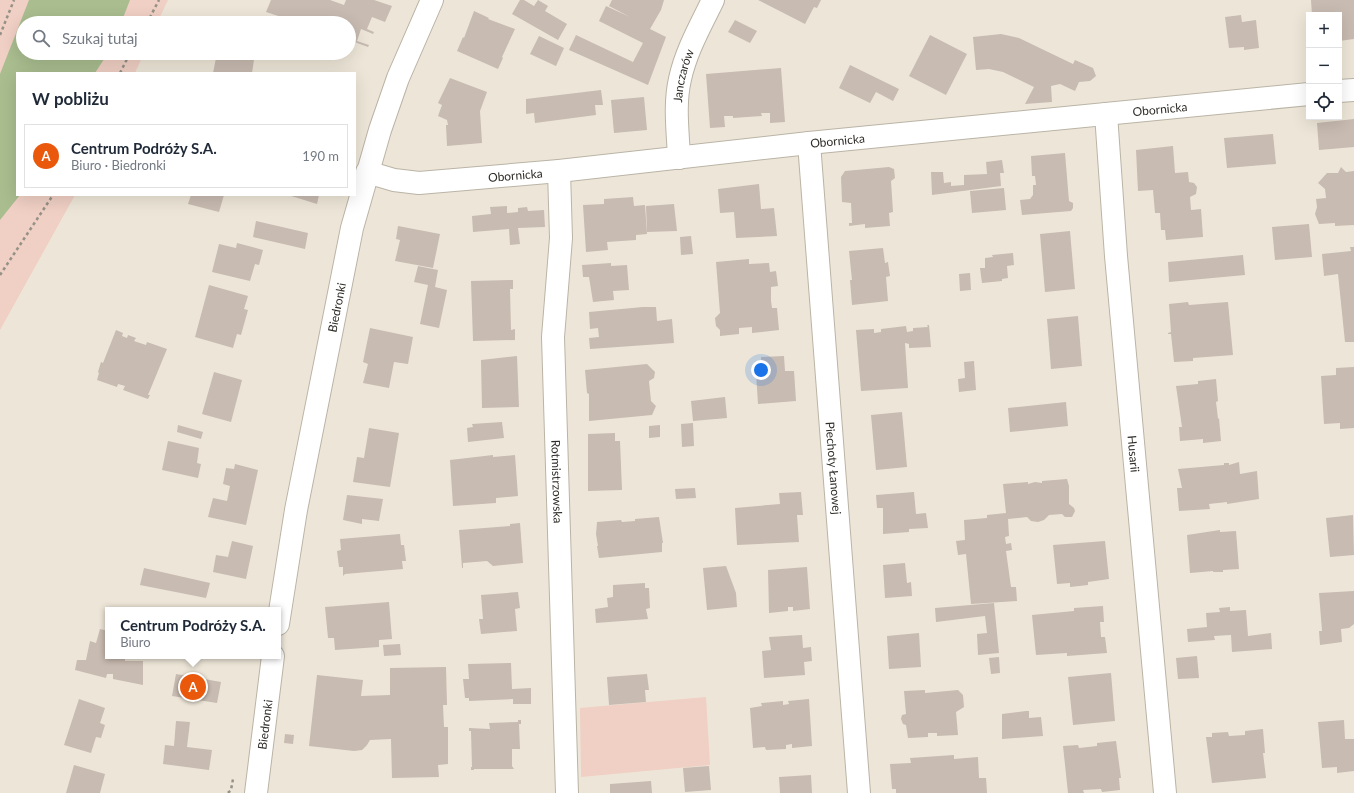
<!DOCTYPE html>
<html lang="pl">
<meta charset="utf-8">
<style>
:root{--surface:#fff;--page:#f2f2f3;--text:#1f2937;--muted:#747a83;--line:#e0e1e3;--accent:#ea580c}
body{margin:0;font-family:Lato,sans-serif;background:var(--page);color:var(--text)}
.controls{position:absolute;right:12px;top:12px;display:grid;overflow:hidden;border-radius:0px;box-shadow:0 4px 16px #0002}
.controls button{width:36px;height:36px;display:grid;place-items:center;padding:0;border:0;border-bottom:1px solid var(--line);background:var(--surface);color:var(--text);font:20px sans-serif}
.you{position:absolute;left:761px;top:370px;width:14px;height:14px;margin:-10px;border:3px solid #fff;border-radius:50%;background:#1a73e8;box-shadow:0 0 0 6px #1a73e833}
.badge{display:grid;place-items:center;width:26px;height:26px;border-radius:50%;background:var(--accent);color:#fff;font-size:13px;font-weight:700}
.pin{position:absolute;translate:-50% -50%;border:2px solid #fff;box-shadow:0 1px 4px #0006}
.popup{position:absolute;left:105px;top:607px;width:176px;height:52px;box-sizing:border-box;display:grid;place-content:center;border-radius:0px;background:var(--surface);filter:drop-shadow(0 1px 3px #0005);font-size:13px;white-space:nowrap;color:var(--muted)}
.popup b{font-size:15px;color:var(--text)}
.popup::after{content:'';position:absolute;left:50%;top:100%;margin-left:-8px;border:8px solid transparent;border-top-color:var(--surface)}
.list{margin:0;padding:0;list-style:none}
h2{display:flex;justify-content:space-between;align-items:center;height:52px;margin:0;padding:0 16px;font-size:17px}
h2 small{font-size:13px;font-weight:400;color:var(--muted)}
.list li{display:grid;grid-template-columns:26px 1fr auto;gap:12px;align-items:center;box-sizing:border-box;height:64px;margin:0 8px 8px;padding:0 8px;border:1px solid var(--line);border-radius:0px}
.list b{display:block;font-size:15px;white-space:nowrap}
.list p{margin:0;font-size:13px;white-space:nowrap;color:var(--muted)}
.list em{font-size:13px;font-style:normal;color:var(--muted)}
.icon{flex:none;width:22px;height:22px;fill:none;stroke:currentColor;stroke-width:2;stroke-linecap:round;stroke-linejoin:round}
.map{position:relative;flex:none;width:1354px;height:793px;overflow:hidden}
.search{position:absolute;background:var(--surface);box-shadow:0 4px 16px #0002;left:16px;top:16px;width:340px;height:44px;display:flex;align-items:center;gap:10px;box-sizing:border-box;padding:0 14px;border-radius:22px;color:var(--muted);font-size:15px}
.panel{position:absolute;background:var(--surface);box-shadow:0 4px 16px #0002;left:16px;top:72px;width:340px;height:124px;border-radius:0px}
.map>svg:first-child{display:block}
.green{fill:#f0cfc4}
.water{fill:#a9bd8f}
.building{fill:#c8bbb1}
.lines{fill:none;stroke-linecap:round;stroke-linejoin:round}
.minor-casing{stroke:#bab4a6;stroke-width:24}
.path{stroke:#959187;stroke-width:2.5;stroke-dasharray:3 3;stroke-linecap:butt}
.minor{stroke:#fff;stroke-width:22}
.labels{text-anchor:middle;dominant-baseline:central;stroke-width:3;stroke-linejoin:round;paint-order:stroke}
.street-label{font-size:12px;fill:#2f2d28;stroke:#ede6d8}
</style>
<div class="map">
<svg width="1354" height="793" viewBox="0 0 1354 793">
<rect width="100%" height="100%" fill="#ede6d8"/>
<g class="green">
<polygon points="0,0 168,0 157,23 23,23 23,53 144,53 135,73 17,73 17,195 75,195 0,330"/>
<polygon points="706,697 710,765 581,777 580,708"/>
</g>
<polygon class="water" points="29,0 130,0 121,23 23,23 23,53 108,53 95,73 17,73 17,195 20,195 0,220 0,74"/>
<g class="building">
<polygon points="271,0 330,0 344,5 346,0 374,0 392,6 385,22 372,17 367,29 374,32 373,34 361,29 357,41 369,45 368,47 349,40 349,23 300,23 266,12"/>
<polygon points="520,0 524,0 534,6 538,0 548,6 545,11 567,24 558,40 512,14"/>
<polygon points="612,0 664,0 661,10 650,29 666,37 648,85 569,50 576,35 633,62 643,43 599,21 606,6 630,17 609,6"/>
<polygon points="758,0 821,0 817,8 814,7 805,24"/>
<polygon points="1311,0 1354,0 1354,39 1339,41 1339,15 1312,15"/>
<polygon points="474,11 489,18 488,19 515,29 502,57 503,58 498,69 457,51 463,37 464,38"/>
<polygon points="1241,15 1242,22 1256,20 1259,48 1244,50 1244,47 1229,48 1225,17"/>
<polygon points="735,20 757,31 750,43 728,32"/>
<polygon points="1001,34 1019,38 1073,64 1075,60 1093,68 1096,76 1090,81 1079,82 1075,91 1060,84 1051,86 1052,102 1025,104 1034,87 1003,72 989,69 976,70 973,37"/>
<polygon points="930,35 967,54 946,95 909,76"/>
<polygon points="539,36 564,48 556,66 530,54"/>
<polygon points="217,53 255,53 252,73 213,73"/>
<polygon points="850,65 899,89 893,101 876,92 870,103 839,88"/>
<polygon points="781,68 785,122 770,123 770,113 761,113 762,116 747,117 733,118 733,116 724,116 725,127 710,128 706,74"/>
<polygon points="450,78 487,92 480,111 482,143 447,146 446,125 448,125 447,120 438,116 442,105 438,103"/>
<polygon points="601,90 603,105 595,105 596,115 535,123 534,113 526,114 526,99"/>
<polygon points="644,97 647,130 614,133 611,100"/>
<polygon points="1354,119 1354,147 1319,150 1317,123"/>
<polygon points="1273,134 1276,164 1227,168 1224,138"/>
<polygon points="1173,146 1175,173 1188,172 1189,182 1194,183 1197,187 1196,194 1190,197 1191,210 1201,209 1203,237 1166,240 1165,230 1161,230 1160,213 1155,213 1153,190 1138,191 1136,150"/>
<polygon points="1065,153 1069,201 1073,203 1073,208 1071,211 1022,215 1020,200 1030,199 1033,195 1033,185 1036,185 1035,176 1032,176 1031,156"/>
<polygon points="1002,160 1004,173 1000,173 1001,186 932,195 931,172 943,172 944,183 951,182 951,186 964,185 964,175 987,174 986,162"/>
<polygon points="889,167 894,169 895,178 891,181 893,212 889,213 890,226 865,228 865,224 849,226 849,223 852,223 851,203 842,202 841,177 845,171"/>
<polygon points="1341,167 1346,172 1354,171 1354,225 1335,226 1335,223 1319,224 1315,214 1317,207 1316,199 1326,198 1325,189 1318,183 1327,173 1338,173"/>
<polygon points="759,184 761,209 774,208 777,236 736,238 734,212 720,213 718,189"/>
<polygon points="1004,188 1006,210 972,213 970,191"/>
<polygon points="191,195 224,195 219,212 188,204"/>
<polygon points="288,195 319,195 317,204"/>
<polygon points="633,197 634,206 645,205 647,234 636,235 636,240 607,242 608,250 586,252 583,205 604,204 604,199"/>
<polygon points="674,204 677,231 647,232 646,206"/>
<polygon points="507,206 507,213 518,212 518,208 527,207 528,211 544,210 545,227 518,228 520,244 510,245 509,229 473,232 472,216 491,214 490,207"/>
<polygon points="256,221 308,233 305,249 253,237"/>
<polygon points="1309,224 1312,257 1275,260 1272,227"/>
<polygon points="398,226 440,234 433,268 395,261 400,240 396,239"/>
<polygon points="1070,231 1075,289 1045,292 1040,234"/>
<polygon points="691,236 693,254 681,255 680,237"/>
<polygon points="237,243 263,250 259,265 255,264 250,281 212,272 219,244 236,248"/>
<polygon points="1350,247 1354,247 1354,342 1345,342 1338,274 1324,276 1322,254 1351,251"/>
<polygon points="883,248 885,263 888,262 890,276 886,277 888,301 852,305 850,280 852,280 849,251"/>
<polygon points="1013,253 1014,265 1007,266 1008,278 1002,279 1002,281 982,283 980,268 985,268 985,258 993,257 992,255"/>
<polygon points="1243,255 1245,275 1169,282 1168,262"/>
<polygon points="749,259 749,264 769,263 770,272 776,271 778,286 771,287 771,301 772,308 777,308 779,330 752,333 752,327 739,328 739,334 720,336 720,330 716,326 715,318 720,313 716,262"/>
<polygon points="611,263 611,266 627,265 629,290 613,291 614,300 593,302 589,277 583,277 582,265"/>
<polygon points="418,266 438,270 435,287 447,290 439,328 420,324 428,285 414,282"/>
<polygon points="970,273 971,290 960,291 959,274"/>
<polygon points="513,280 513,289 510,289 511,330 515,329 515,340 473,341 471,281"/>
<polygon points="209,285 248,296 244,309 248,310 241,335 237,334 233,348 195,337"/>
<polygon points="1188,302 1189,305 1228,302 1233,355 1193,358 1193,361 1174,362 1171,334 1168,334 1168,333 1171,332 1169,304"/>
<polygon points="643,307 656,307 657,321 672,319 674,343 590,349 589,338 599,337 598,328 590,329 589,312"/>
<polygon points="1078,316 1082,366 1051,369 1047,319"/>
<polygon points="927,325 929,325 931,347 909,348 909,344 905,343 908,388 861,391 856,330 874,329 874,333 881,332 881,329 906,326 907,332 913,331 913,328 928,327"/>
<polygon points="370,328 413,337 408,364 394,362 389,388 363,383 368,364 363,362"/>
<polygon points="116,330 123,333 122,336 127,338 128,335 136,338 134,341 146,345 147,342 167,349 148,395 150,395 148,399 123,390 125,386 118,384 117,387 97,380 99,373 98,372 101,362 103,363"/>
<polygon points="517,356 519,407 482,408 481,360"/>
<polygon points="784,356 785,371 794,371 796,401 758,404 756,373 762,373 761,357"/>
<polygon points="974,361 976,390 959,392 958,379 965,378 964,362"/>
<polygon points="647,364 655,372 654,378 649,381 651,401 656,406 652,415 589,421 589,394 587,393 585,370"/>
<polygon points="1354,367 1354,428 1340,429 1340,423 1324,424 1321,376 1336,375 1336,368"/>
<polygon points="214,372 242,380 231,422 202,414"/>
<polygon points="1216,379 1218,401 1216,402 1217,410 1218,419 1219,418 1221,441 1203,443 1203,439 1180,441 1179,427 1182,427 1176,386 1198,384 1198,381"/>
<polygon points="725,397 727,418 693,421 691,401"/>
<polygon points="1066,402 1068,426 1010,432 1008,408"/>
<polygon points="902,412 907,467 876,470 871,415"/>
<polygon points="502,422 504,438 468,442 467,428 473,427 472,424"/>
<polygon points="693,423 694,446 682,447 681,424"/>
<polygon points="178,425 203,432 201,439 177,432"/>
<polygon points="660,425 660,437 649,438 649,426"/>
<polygon points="369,428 399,433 390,487 353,482 357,457 364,458"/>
<polygon points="615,433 615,441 620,441 622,490 588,491 588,434"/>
<polygon points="168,441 199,448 197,463 201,464 198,478 162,470"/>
<polygon points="493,455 493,457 515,455 518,496 496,498 496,503 453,506 450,460"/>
<polygon points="1239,462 1240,474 1257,471 1259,499 1227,504 1227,502 1209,504 1210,509 1179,511 1177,488 1182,488 1178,469 1224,465 1224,463 1229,463 1229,465"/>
<polygon points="235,464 258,470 246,525 208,517 213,498 227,501 230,486 223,484 226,468 234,469"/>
<polygon points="1067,479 1069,486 1069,504 1074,508 1075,511 1072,517 1065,517 1062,514 1049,515 1044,520 1038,522 1031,521 1027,517 1008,519 1009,536 1005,537 1006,544 1011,543 1012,550 1006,551 1011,587 1016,587 1017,601 971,604 966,554 958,555 956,541 965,540 964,520 987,518 987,515 1006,513 1003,484 1028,482 1028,484 1035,482 1042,483 1042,481"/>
<polygon points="695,488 696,498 676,499 675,489"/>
<polygon points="801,492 803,515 797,515 799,542 737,545 735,508 780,504 779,493"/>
<polygon points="914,492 916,514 926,513 928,528 909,529 909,532 883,534 883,508 877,508 876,495"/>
<polygon points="347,495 383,499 379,521 362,519 362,524 343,520"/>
<polygon points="1353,515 1354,555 1330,557 1326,518"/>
<polygon points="659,517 663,543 662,543 662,552 599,558 597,546 598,546 596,534 597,522 621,520 622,522 635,521 635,519"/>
<polygon points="520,523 523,563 493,566 487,561 463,563 463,568 462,568 459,530 510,526 510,524"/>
<polygon points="1220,530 1220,532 1236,531 1239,569 1223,570 1223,572 1213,572 1213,571 1190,573 1187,535"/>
<polygon points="400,534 401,545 404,545 406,561 402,561 403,569 345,574 343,576 343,567 339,567 337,551 341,550 340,539"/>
<polygon points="232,541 253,546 246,579 213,572 216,555 228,557"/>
<polygon points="1105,541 1109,579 1088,582 1088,585 1070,587 1070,583 1057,584 1053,545"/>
<polygon points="905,563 907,583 911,582 912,596 885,598 883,565"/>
<polygon points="726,566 736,593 737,607 707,610 703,568"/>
<polygon points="807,567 810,609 793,611 793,607 788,607 788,611 769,613 768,570"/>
<polygon points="144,568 210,583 206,598 140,585"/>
<polygon points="645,583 645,588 649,588 650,608 646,609 648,619 596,623 595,609 608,607 607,598 613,597 613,585"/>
<polygon points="1354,591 1354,624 1349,628 1341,629 1342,642 1320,645 1319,631 1322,631 1319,593"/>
<polygon points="518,592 520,608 515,609 517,631 481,634 479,619 483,619 481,595"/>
<polygon points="389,602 392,639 379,640 379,647 335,650 334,638 328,638 325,607"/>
<polygon points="994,603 999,653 978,655 977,634 987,633 985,616 936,622 935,608"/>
<polygon points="1103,606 1104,622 1100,622 1101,637 1105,637 1107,653 1067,656 1067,653 1036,655 1032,615 1074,611 1074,608"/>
<polygon points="1230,607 1230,611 1246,610 1248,636 1271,633 1272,649 1232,652 1231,635 1214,636 1215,640 1188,642 1187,629 1207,627 1206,613 1220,612 1219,608"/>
<polygon points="100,629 108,631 108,656 125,656 125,661 143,661 143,685 113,679 113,674 107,674 106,678 75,670 77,660 86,660 90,641 96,643"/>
<polygon points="919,633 921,667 889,669 887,636"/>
<polygon points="802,635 803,648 811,647 812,661 804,662 805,675 764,678 762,651 771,650 769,637"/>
<polygon points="400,644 401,655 384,656 383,645"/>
<polygon points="1197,656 1199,678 1178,679 1176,658"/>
<polygon points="999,657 1000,673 991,674 989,658"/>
<polygon points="511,663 512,689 531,688 531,704 513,704 513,699 469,701 469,698 465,698 463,679 469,679 468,664"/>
<polygon points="446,667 447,705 443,705 444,727 448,727 448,764 438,765 439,777 392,778 391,739 370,740 367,745 362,750 354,751 309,746 317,675 363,680 361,696 390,695 390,668"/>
<polygon points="1111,673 1115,721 1073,725 1068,677"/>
<polygon points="176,674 221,682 217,703 172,696"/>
<polygon points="647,674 649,690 645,690 646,702 609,705 607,677"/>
<polygon points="925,690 925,693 958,690 963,695 964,707 956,712 958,735 937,736 937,733 928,733 928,737 908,738 906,725 903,724 901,719 902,715 906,714 904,691"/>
<polygon points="79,699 105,708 100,723 105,725 101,738 96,737 91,753 64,745"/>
<polygon points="809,699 812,746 792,748 792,744 786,745 786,749 766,750 765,747 753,748 750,708 762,706 761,703 783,701 783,705 789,704 788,701"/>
<polygon points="1026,711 1029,711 1029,718 1041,717 1043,736 1002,739 1002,714"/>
<polygon points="518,720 521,720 521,724 519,724 520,749 512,749 512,766 514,769 474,769 474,770 471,770 471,767 472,767 471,731 469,731 469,728 490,729 489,723 518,722"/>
<polygon points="1344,720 1345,739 1354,739 1354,771 1337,773 1337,767 1322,768 1318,722"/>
<polygon points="176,721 190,722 187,747 212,750 209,770 163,764 165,745 174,746"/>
<polygon points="1263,729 1265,753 1263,753 1266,778 1212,783 1206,737 1212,737 1212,733 1228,732 1229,736 1245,735 1245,731"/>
<polygon points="285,734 294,735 293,744 284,743"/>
<polygon points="1116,741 1121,778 1119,778 1120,790 1102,792 1101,789 1083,790 1084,793 1068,793 1063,746 1078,745 1079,748 1097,746 1097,743"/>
<polygon points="954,755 954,759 978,757 979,778 986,778 987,793 896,793 896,789 892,789 890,764 911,763 910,758"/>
<polygon points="74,765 105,774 100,793 66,793"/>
<polygon points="709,766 711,790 685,792 683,768"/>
<polygon points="811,775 812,793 780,793 779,777"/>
<polygon points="651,781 652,793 610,793 610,784"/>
</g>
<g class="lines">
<defs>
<g id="minor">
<polyline points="1339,91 1354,90"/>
<path id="s1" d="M1106,114l10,142 49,537"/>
<path id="s2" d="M809,143l50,650"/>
<path id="s3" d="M679,158c-1,-26 -5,-53 1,-79 6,-28 21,-54 33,-79"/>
<path id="s4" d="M559,171l2,67 -8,99 14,456"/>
<path id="s5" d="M367,172l27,8 25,3 140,-12 250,-28 500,-49"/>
<path id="s6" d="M278,624l18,-114 56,-282 28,-98 18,-52 34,-78"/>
<path id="s7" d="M256,793l17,-137"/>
</g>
</defs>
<use href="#minor" class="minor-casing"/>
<g class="path">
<polyline points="147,23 159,0"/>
<polyline points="0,35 14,0"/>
<polyline points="120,73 130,53"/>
<polyline points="0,275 53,195"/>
<polyline points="228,793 231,790 233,779"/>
</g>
<use href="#minor" class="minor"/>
</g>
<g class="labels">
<g class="street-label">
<text stroke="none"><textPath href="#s3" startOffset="83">Janczarów</textPath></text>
<text stroke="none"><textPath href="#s5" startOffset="798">Obornicka</textPath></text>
<text stroke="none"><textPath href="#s5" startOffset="474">Obornicka</textPath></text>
<text stroke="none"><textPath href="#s5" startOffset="150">Obornicka</textPath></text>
<text stroke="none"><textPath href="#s6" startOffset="322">Biedronki</textPath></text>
<text stroke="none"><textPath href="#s1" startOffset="341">Husarii</textPath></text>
<text stroke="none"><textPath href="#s2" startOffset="326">Piechoty Łanowej</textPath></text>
<text stroke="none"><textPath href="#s4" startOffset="311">Rotmistrzowska</textPath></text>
<text stroke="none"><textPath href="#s7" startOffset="69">Biedronki</textPath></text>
</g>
</g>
</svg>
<div class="controls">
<button>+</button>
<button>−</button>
<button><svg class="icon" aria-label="locate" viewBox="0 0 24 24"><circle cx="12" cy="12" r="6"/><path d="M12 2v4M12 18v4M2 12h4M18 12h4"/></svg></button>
</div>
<div class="you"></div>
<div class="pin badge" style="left:193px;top:687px">A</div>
<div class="popup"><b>Centrum Podróży S.A.</b>Biuro</div>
<div class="search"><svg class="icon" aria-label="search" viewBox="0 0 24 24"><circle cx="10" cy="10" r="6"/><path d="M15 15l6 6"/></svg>Szukaj tutaj</div>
<section class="panel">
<h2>W pobliżu<small></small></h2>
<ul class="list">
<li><span class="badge">A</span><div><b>Centrum Podróży S.A.</b><p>Biuro · Biedronki</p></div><em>190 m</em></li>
</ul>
</section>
</div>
